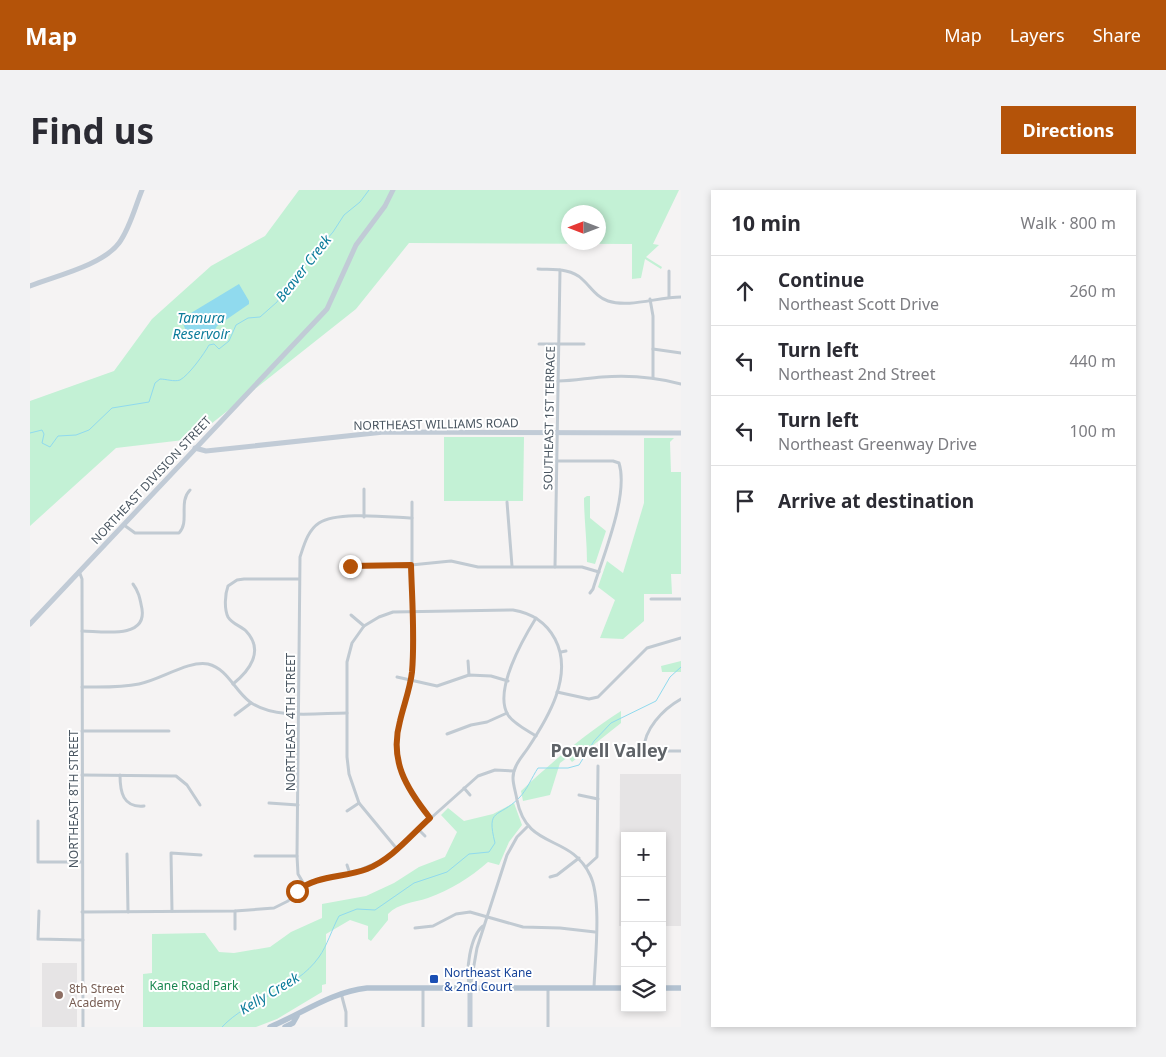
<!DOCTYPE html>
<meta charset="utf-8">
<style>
:root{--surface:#fff;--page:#f2f2f3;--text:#2b2b33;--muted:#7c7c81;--line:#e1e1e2;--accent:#b45309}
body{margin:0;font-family:"Noto Sans",sans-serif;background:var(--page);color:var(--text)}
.controls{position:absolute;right:15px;bottom:15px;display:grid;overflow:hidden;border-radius:0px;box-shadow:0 2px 8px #0003}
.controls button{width:45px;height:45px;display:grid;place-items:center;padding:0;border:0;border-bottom:1px solid var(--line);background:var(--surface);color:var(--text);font:25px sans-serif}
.compass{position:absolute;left:531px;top:15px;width:45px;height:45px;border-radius:50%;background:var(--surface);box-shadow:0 2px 8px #0003;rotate:270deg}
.stop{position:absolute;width:15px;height:15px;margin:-11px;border:4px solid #b45309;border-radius:50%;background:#fff}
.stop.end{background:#b45309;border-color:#fff;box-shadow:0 1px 5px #0008}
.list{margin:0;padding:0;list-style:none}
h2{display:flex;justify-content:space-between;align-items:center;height:65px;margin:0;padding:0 20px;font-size:21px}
h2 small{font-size:16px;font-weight:400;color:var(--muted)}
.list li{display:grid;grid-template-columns:32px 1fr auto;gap:15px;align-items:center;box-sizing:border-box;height:70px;padding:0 20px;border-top:1px solid var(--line)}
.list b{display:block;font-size:19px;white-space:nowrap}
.list p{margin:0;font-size:16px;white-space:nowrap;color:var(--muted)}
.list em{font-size:16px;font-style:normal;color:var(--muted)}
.icon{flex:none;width:28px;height:28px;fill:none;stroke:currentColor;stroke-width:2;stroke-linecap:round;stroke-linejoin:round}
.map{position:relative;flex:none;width:651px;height:837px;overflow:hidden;border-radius:0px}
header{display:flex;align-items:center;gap:30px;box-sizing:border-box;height:70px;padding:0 25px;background:var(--accent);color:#fff}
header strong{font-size:24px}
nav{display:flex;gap:28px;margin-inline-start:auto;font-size:18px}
.intro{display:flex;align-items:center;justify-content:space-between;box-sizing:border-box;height:120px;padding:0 30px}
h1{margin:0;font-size:35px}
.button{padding:12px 22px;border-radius:0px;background:var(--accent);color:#fff;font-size:18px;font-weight:700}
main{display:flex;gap:30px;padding:0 30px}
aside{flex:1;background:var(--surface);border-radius:0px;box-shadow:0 2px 8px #0003}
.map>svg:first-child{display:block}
.education{fill:#e6e4e5}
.green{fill:#c3f1d5;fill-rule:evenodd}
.water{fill:#90daee}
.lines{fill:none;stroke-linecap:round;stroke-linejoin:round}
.stream{stroke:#90daee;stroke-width:1}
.street{stroke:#c1cad2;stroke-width:3}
.secondary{stroke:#c1cbd6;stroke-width:5}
.primary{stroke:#b3c2d1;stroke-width:5.5}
.route{stroke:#b45309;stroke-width:6}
.transit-dot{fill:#1a4fb4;stroke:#fff;stroke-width:2}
.education-dot{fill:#8d6e63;stroke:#fff;stroke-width:2}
.labels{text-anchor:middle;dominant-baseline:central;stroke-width:4;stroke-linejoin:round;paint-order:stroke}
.street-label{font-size:12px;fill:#4a5661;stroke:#fff}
.transit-label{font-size:12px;fill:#164399;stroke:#fff;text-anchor:start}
.park-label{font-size:12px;fill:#17864f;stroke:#fff}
.education-label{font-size:12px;fill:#785e54;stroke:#fff;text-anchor:start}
.water-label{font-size:14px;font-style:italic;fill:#0c7c9b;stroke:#fff}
.district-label{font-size:18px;font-weight:bold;fill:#5f6368;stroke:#fff}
</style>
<header>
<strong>Map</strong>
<nav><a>Map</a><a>Layers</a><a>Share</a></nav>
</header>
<div class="intro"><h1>Find us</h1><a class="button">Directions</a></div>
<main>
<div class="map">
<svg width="651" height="837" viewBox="0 0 651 837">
<rect width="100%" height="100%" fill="#f5f3f3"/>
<g class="education">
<polygon points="590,584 651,584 651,736 632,736 632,646 595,646 595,736 589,736"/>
<rect x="12" y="773" width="35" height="64"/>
</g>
<g class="green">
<path d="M269,0h380l-26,54 6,1 -13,12 16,10 -1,2 -16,-10 -4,19 -9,1v-35l-223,-1 -53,66 -164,130 -76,9 -86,78v-125l84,-30 38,-52 59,-53 54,-30zM538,22h30v30h-30z"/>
<polygon points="414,247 494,247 493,311 414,311"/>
<polygon points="614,248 644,248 640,252 641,282 651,282 651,384 641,384 642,404 614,404 614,431 593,449 570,448 585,410 568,397 577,371 593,383 614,313"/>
<path d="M557,306h3v22l16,13 -11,33 -8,-2c0,-22 -3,-43 -3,-64z"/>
<polygon points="651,471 651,482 632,482 631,476"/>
<path d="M591,521v12l-49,39 -4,-5 -8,6 -10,32 -27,6 -2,-10c31,-29 64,-57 100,-80z"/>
<path d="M484,613l8,22 -13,17 -10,23 -11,-3c-18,16 -38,28 -60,36 -15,5 -29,5 -40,16v6l-17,21 -3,-2v-13l-18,-6 -24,14v50l-4,1v7l-45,27 -21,8h-113v-53l9,-1v-39l53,-1 14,19 15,1 36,-6 21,-15 31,-14v-14l44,-8 28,-13 25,-16 26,-10 12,-25 -16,-17 7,-7 16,13 29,-7z"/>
</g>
<path class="water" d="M209,94l10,17v3l-32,22c-5,9 -9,14 -21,15l-9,-8 -6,-14z"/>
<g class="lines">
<g class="stream">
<path d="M0,243l12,-3 2,4 -2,9 8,4 8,-11 18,-1 13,-5 23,-22 37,-6 6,-19 5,-4c6,0 14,3 20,1 9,-5 24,-26 29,-35l5,-1 5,5 10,-8 7,-16 12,-7 12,-1 17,-15 12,-19 44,-51 11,-17 16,-13 9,-12"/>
<path d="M192,837c27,-29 73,-36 97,-70 8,-11 13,-28 20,-41l18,-7 18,1 39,-27 33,-11 22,-18 20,-2 6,-9c-9,-36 3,-24 24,-45 8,-8 13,-21 19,-30h30l11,-3 15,-24 17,-18 45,-22 14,-24 11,-10"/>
</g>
<g class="street">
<path d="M508,79c15,1 33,-1 44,10 9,8 14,18 26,22 21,7 50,-4 73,-4"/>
<polyline points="639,107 639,81"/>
<polyline points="620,109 623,126 623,188"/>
<polyline points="509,154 554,154"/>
<polyline points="623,159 651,163"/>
<path d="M528,191c16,0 29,-3 44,-4 26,-2 53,0 79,7"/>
<path d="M527,271h56l6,2c10,32 -16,93 -26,126l-3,4"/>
<polyline points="334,299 334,327"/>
<path d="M382,312v167c-2,19 -8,35 -13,53 -10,39 8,67 31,96"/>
<polyline points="477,312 482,376"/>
<path d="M94,335l11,8h44c11,-11 -1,-31 11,-43"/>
<polyline points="320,375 381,375 421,371 448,377 552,377 569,382"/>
<polyline points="525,377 530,80"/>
<polyline points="49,381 52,389 53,837"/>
<polyline points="621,409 651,409"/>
<polyline points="321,425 334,436"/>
<path d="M52,441c18,0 65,9 60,-22 -2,-10 -3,-17 -9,-25"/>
<polyline points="531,462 536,461"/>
<polyline points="438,471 439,485"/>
<polyline points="367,487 407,496 439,485 461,486 478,491"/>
<path d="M203,494c16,-13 32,-33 13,-53 -5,-5 -14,-7 -18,-14 -4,-8 -3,-23 0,-31l9,-6 7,-1h55"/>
<path d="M52,497c19,0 38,1 57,-3 21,-4 50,-24 69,-20 20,5 26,26 42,38 25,18 68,11 97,11"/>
<polyline points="527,502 559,509 568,507 617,458 651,448"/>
<path d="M651,509c-18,10 -38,31 -37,52h37"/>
<polyline points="205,525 221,513"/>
<polyline points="52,541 139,541"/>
<polyline points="417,544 441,535 457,532 477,523"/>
<path d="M506,546c-9,-6 -22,-12 -28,-21 -15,-24 15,-76 28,-97"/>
<polyline points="52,585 146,586 157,595 170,615"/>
<path d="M90,585c0,17 3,33 24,31"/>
<polyline points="434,598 440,605"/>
<polyline points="549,605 568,609"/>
<polyline points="239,613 268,615"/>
<polyline points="317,621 329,613"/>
<polyline points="8,631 8,672 52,672"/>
<polyline points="388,639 395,646"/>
<path d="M367,659l-38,-46 -10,-29 -2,-17v-95l5,-19 12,-17 15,-9 14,-5 120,-2c18,3 33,12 42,29 19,36 -7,79 -27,109 -6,9 -15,18 -15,30 0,7 3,15 4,22 10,51 53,33 73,75 12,24 5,84 4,113"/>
<polyline points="97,664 98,722"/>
<polyline points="225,666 267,666"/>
<polyline points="317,675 320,684"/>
<polyline points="556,677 567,667 568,576"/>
<polyline points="520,687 527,685 549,668"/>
<path d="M275,696l-7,-12 -1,-18 3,-299c4,-12 8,-27 19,-34 18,-12 70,-6 93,-5"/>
<polyline points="9,721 8,749 53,750"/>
<polyline points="142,721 141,663 171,665"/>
<polyline points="205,721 205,739"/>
<polyline points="52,722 205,721 244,718 258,711 271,698 282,691 320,684 354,670 448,586 465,580 484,581"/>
<polyline points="385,738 403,736 426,724 440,722 493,737 530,738 565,742"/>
<path d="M440,797c-5,-15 0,-51 13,-61"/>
<polyline points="440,798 447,758 477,665 487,647 497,637"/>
<polyline points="311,803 316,822 316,837"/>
<polyline points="393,837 393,798"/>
<polyline points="518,837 518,798"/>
</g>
<g class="secondary">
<path d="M0,96c25,-10 73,-21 89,-43 11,-15 16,-36 23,-53"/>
<polyline points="165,258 176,261 354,242 651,243"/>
<polyline points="0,434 297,119 326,55 355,16 363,0"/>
<polyline points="440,798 440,837"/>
</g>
<g class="primary">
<polyline points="632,798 651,798"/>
<path d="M240,837c33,-14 61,-35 97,-39h258"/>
<polyline points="255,837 263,833 267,826"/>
</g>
</g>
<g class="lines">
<path class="route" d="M267,701c20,-16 46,-13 70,-22 25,-10 43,-33 63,-51 -24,-30 -41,-58 -30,-97 4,-17 10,-32 12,-49 3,-34 0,-72 -1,-107l-61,1"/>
</g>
<rect class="transit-dot" x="399" y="784" width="10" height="10" rx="2.5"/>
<circle class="education-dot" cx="29" cy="805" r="5"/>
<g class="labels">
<g class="street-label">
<text transform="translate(519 228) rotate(-89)">SOUTHEAST 1ST TERRACE</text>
<text transform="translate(406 234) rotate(-1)">NORTHEAST WILLIAMS ROAD</text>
<text transform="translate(121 290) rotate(-47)">NORTHEAST DIVISION STREET</text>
<text transform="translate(260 532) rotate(-90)">NORTHEAST 4TH STREET</text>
<text transform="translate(43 609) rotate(-90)">NORTHEAST 8TH STREET</text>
</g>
<g class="transit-label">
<text x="414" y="782">Northeast Kane<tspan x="414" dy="14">&amp; 2nd Court</tspan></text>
</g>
<g class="park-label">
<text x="164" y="795">Kane Road Park</text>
</g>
<g class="education-label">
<text x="39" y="798">8th Street<tspan x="39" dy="14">Academy</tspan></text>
</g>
<g class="water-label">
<text transform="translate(273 78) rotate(-52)">Beaver Creek</text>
<text x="171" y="127">Tamura<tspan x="171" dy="16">Reservoir</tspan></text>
<text transform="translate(239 803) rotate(-31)">Kelly Creek</text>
</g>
<g class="district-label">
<text x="579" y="560">Powell Valley</text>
</g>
</g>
</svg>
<div class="controls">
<button>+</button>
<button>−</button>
<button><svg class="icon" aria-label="locate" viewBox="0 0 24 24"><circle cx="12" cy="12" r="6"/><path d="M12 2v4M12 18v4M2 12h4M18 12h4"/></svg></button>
<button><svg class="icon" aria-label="layers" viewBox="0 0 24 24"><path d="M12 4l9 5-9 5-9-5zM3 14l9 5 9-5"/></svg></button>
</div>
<svg class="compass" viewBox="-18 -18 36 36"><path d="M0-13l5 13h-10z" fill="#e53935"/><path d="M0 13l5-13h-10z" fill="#7c7c81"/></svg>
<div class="stop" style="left:267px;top:701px"></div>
<div class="stop end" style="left:320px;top:376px"></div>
</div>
<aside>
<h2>10 min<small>Walk · 800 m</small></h2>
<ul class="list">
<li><svg class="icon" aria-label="ahead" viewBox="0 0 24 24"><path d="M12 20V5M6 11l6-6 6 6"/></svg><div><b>Continue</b><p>Northeast Scott Drive</p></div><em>260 m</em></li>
<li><svg class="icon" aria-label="left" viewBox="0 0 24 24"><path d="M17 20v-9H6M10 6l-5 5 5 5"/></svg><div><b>Turn left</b><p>Northeast 2nd Street</p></div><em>440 m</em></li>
<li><svg class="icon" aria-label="left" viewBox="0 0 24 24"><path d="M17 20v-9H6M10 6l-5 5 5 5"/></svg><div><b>Turn left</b><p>Northeast Greenway Drive</p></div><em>100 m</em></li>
<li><svg class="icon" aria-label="arrive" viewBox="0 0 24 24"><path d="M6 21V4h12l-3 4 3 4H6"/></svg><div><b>Arrive at destination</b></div></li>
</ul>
</aside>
</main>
